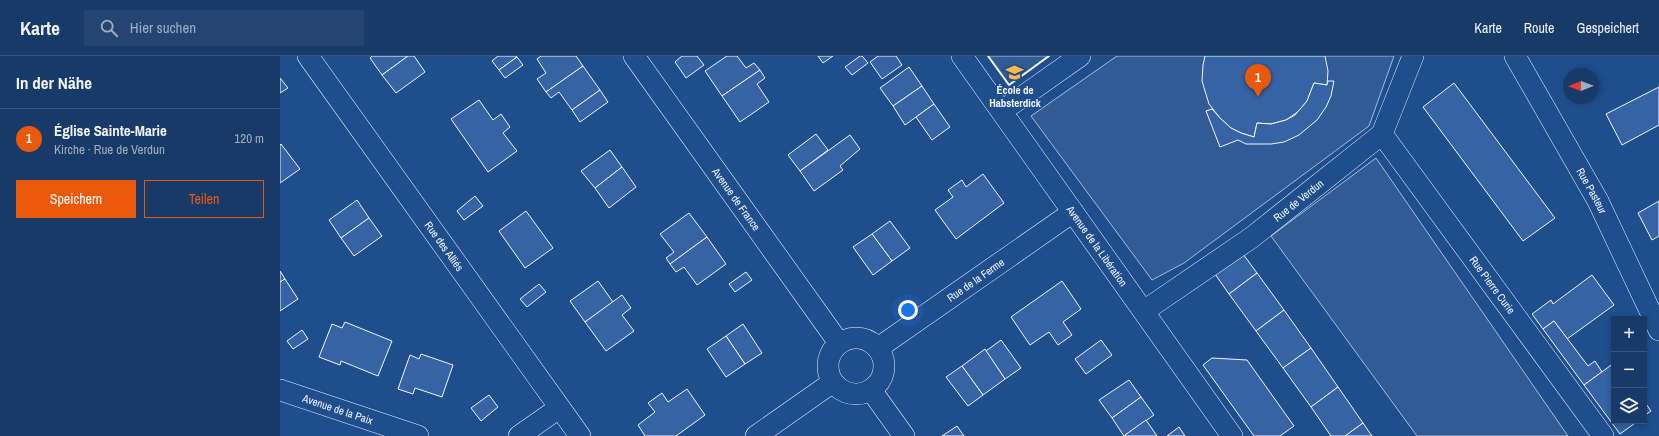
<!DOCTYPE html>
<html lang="de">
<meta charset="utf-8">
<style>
:root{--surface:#173a69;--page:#244571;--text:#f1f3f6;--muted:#9eadc0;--line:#36547d;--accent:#ea580c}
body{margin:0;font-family:"Archivo Narrow",sans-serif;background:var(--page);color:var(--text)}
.controls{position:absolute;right:12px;bottom:12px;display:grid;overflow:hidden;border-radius:0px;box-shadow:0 2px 6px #0003}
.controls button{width:36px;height:36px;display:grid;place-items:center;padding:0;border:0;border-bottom:1px solid var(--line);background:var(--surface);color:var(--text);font:20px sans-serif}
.compass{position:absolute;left:1283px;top:12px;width:36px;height:36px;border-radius:50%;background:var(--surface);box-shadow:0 2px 6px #0003;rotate:269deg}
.you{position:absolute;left:628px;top:254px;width:14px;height:14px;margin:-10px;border:3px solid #fff;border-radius:50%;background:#1a73e8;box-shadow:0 0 0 6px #1a73e833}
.badge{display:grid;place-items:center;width:26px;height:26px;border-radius:50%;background:var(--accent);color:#fff;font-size:13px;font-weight:700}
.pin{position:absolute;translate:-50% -33px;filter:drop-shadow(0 1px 2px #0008)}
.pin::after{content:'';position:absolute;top:21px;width:14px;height:12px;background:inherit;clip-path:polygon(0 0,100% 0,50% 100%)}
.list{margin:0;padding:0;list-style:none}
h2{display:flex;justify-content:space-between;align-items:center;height:52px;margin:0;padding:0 16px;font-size:17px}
h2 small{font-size:13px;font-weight:400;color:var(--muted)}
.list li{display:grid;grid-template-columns:26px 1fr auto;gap:12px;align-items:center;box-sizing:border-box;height:60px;padding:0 16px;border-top:1px solid var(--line)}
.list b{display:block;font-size:15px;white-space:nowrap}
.list p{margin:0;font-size:13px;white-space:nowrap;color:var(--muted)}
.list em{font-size:13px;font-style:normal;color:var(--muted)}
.actions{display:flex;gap:8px;padding:12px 16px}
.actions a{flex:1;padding:9px 0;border:1px solid var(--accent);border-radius:0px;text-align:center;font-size:14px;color:var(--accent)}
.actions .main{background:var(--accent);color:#fff}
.icon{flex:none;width:22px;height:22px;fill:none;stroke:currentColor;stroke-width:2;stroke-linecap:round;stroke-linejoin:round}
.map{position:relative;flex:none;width:1379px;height:380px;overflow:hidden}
header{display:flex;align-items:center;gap:24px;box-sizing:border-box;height:56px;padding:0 20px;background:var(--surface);border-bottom:1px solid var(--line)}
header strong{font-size:19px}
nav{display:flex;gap:22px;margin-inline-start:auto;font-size:14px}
.search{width:280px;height:36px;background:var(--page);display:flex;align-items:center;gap:10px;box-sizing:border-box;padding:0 14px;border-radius:0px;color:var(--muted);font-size:15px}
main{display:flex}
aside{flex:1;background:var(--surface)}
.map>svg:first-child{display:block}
.built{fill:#305b95;stroke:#a8bbd7}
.building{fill:#3563a3;stroke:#f2f6ff}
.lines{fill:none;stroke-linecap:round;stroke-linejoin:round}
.minor-casing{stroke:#f2f6ff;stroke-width:22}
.minor{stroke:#1f4e8c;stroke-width:21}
.wall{stroke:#f2f6ff;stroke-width:2}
.labels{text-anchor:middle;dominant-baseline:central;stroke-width:3;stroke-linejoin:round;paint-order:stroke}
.poi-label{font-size:11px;font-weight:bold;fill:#f2f6ff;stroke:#1f4e8c}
.street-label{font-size:11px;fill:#f2f6ff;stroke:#1f4e8c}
</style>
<header>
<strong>Karte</strong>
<div class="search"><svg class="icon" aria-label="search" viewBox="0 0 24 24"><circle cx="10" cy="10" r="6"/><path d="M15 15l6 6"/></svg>Hier suchen</div>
<nav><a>Karte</a><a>Route</a><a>Gespeichert</a></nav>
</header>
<main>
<aside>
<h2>In der Nähe<small></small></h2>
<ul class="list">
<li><span class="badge">1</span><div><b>Église Sainte-Marie</b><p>Kirche · Rue de Verdun</p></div><em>120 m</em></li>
</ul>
<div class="actions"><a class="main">Speichern</a><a>Teilen</a></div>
</aside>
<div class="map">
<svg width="1379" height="380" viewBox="0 0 1379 380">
<rect width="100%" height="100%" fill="#1f4e8c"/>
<g class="built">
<polygon points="708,0 769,0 729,29"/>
<polygon points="837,0 1114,0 1089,70 904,207 872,224 751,60"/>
<polygon points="1096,102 1288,380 1137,380 991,180"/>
</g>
<g class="building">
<polygon points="92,0 128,0 102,19 90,2"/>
<polygon points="128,0 134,0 145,16 116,37 102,19"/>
<polygon points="218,0 236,0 237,1 219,14 212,5"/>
<polygon points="261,0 296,0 303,10 266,36 257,23 266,17 257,3"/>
<polygon points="402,0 417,0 424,9 406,22 395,6"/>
<polygon points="447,0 457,0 466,12 474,7 480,14 442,40 425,15"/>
<polygon points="538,0 553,0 543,7"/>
<polygon points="580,0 582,0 588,7 572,19 565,11"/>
<polygon points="598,0 616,0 622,9 602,23 590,6"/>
<polygon points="925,0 1045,0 1048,15 1047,29 1034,27 1027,45 1019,55 1006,64 991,68 977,67 974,81 961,77 951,72 940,62 929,48 922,25 923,9"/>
<polygon points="237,1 243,9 225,22 219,14"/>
<polygon points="303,10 320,34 292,54 279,36 271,42 266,36"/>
<polygon points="629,11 642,30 613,50 600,32"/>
<polygon points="480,14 485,22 477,28 489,46 460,66 442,40"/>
<polygon points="0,22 8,32 0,37"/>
<polygon points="1048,25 1054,25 1051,40 1046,51 1037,64 1019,79 1004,86 991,88 966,88 958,84 940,91 926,55 932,53 940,62 951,72 961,77 974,81 977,67 991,68 1006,64 1015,59 1027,45 1034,27 1047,29"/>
<polygon points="1174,27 1275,162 1243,185 1143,51"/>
<polygon points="642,30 654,48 625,69 613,50"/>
<polygon points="1379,31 1379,69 1342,89 1326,58"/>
<polygon points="320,34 328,46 300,66 292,54"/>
<polygon points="199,44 213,64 221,58 230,71 223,77 237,95 208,116 171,63"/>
<polygon points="654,48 670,71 652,84 636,61"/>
<polygon points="536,78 548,94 520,115 508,99"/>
<polygon points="570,79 580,93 560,110 563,114 534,135 520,115"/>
<polygon points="1,88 20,113 0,127 0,89"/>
<polygon points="330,94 342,111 315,132 301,115"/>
<polygon points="342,111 356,131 329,152 315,132"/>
<polygon points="703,118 724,147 676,183 655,154 673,141 668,134 682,124 686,131"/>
<polygon points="195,140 203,150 184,164 177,155"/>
<polygon points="77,144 89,162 61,182 49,164"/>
<polygon points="1379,145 1379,180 1372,184 1358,157"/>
<polygon points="246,155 273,192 245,212 219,175"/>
<polygon points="409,157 427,181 390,208 386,202 394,196 380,178"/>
<polygon points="89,162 102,180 74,200 61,182"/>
<polygon points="610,165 630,192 612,205 592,178"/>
<polygon points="592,178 612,205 593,219 573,191"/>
<polygon points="427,181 446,208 417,229 404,211 396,216 390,208"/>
<polygon points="963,198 977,217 949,238 935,218"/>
<polygon points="0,215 5,223 0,226"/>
<polygon points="466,216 472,224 455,236 449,228"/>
<polygon points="977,217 1004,254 976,275 949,238"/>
<polygon points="1312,219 1334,249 1287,283 1274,265 1263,273 1252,258 1271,244 1273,248"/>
<polygon points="5,223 18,243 0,255 0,226"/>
<polygon points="318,225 333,246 305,266 290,245"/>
<polygon points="782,225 801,253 783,266 792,279 778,289 769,276 750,289 731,261"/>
<polygon points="259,228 266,236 247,251 240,243"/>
<polygon points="342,239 351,252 342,259 354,275 326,295 305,266"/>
<polygon points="1004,254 1031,292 1003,312 976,275"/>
<polygon points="1274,265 1308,310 1315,305 1322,316 1304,329 1263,273"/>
<polygon points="65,266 112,285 98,320 61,305 60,309 39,301 52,268 62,272"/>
<polygon points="463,268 482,297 465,308 446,280"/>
<polygon points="22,274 28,283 13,293 7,285"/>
<polygon points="446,280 465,308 446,321 427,293"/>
<polygon points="721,284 741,312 725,323 706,295"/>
<polygon points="821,284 832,299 806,318 795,303"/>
<polygon points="1031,292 1058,331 1031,351 1003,312"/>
<polygon points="705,293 725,323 703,339 682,310"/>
<polygon points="141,298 173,309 162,341 135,332 133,338 118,333 130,299 139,303"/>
<polygon points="932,302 967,304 1014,370 1000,380 974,380 923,309"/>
<polygon points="1334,307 1334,365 1358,365 1340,378 1304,329"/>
<polygon points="682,310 703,339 688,350 666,321"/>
<polygon points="849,324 861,341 832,362 819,344"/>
<polygon points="1058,331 1083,367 1065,380 1051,380 1031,351"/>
<polygon points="407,333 425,359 396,380 365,380 358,369 375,356 368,347 382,337 388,346"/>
<polygon points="209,339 218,351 201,365 191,352"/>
<polygon points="861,341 874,359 844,380 832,362"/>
<polygon points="1364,345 1371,355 1364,360"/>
<polygon points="866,364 877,380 846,380 845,379"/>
<polygon points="1083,367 1092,380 1065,380"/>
<polygon points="677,370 684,380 662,380"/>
<polygon points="899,371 905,380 887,380"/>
</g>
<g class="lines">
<defs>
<g id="minor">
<path id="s1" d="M28,0l272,380"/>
<path id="s2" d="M354,0l205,287"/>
<path id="s3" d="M682,0l270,380"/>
<path id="s4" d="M1235,0l83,145 61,129"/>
<polyline points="722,55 800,0"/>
<path id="s5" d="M1102,78l221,302"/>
<path id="s6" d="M864,255l107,-73 131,-104 31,-78"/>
<circle cx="576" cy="310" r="28"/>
<path id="s7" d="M598,292l195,-136"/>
<path id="s8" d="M0,334l138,46"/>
<polyline points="591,334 624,380"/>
<polyline points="239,380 279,352"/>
<polyline points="476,380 553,326"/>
</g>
</defs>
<use href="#minor" class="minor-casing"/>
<use href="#minor" class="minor"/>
<polyline class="wall" points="708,0 729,29 769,0"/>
</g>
<defs>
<symbol id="school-bare" viewBox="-9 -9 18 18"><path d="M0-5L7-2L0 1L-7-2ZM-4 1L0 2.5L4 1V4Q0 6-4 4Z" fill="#ffb74d" stroke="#1f4e8c" stroke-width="2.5" paint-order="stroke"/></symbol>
</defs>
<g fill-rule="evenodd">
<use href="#school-bare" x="722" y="4" width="25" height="25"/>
</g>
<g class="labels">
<g class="poi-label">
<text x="735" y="34">École de<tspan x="735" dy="13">Habsterdick</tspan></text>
</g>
<g class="street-label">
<text stroke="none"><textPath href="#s4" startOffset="155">Rue Pasteur</textPath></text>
<text stroke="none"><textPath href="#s2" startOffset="176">Avenue de France</textPath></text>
<text stroke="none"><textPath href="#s6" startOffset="190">Rue de Verdun</textPath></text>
<text stroke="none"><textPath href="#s1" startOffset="234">Rue des Alliés</textPath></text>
<text stroke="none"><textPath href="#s3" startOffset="233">Avenue de la Libération</textPath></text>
<text stroke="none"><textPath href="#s7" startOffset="119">Rue de la Ferme</textPath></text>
<text stroke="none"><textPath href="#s5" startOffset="187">Rue Pierre Curie</textPath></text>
<text stroke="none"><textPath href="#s8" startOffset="61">Avenue de la Paix</textPath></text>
</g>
</g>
</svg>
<div class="controls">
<button>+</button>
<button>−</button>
<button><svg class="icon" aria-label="layers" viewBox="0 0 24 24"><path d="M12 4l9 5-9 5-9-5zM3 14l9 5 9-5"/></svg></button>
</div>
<svg class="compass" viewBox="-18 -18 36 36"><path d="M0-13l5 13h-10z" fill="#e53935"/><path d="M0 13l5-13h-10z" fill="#9eadc0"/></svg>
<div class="you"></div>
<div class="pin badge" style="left:978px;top:41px">1</div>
</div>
</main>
